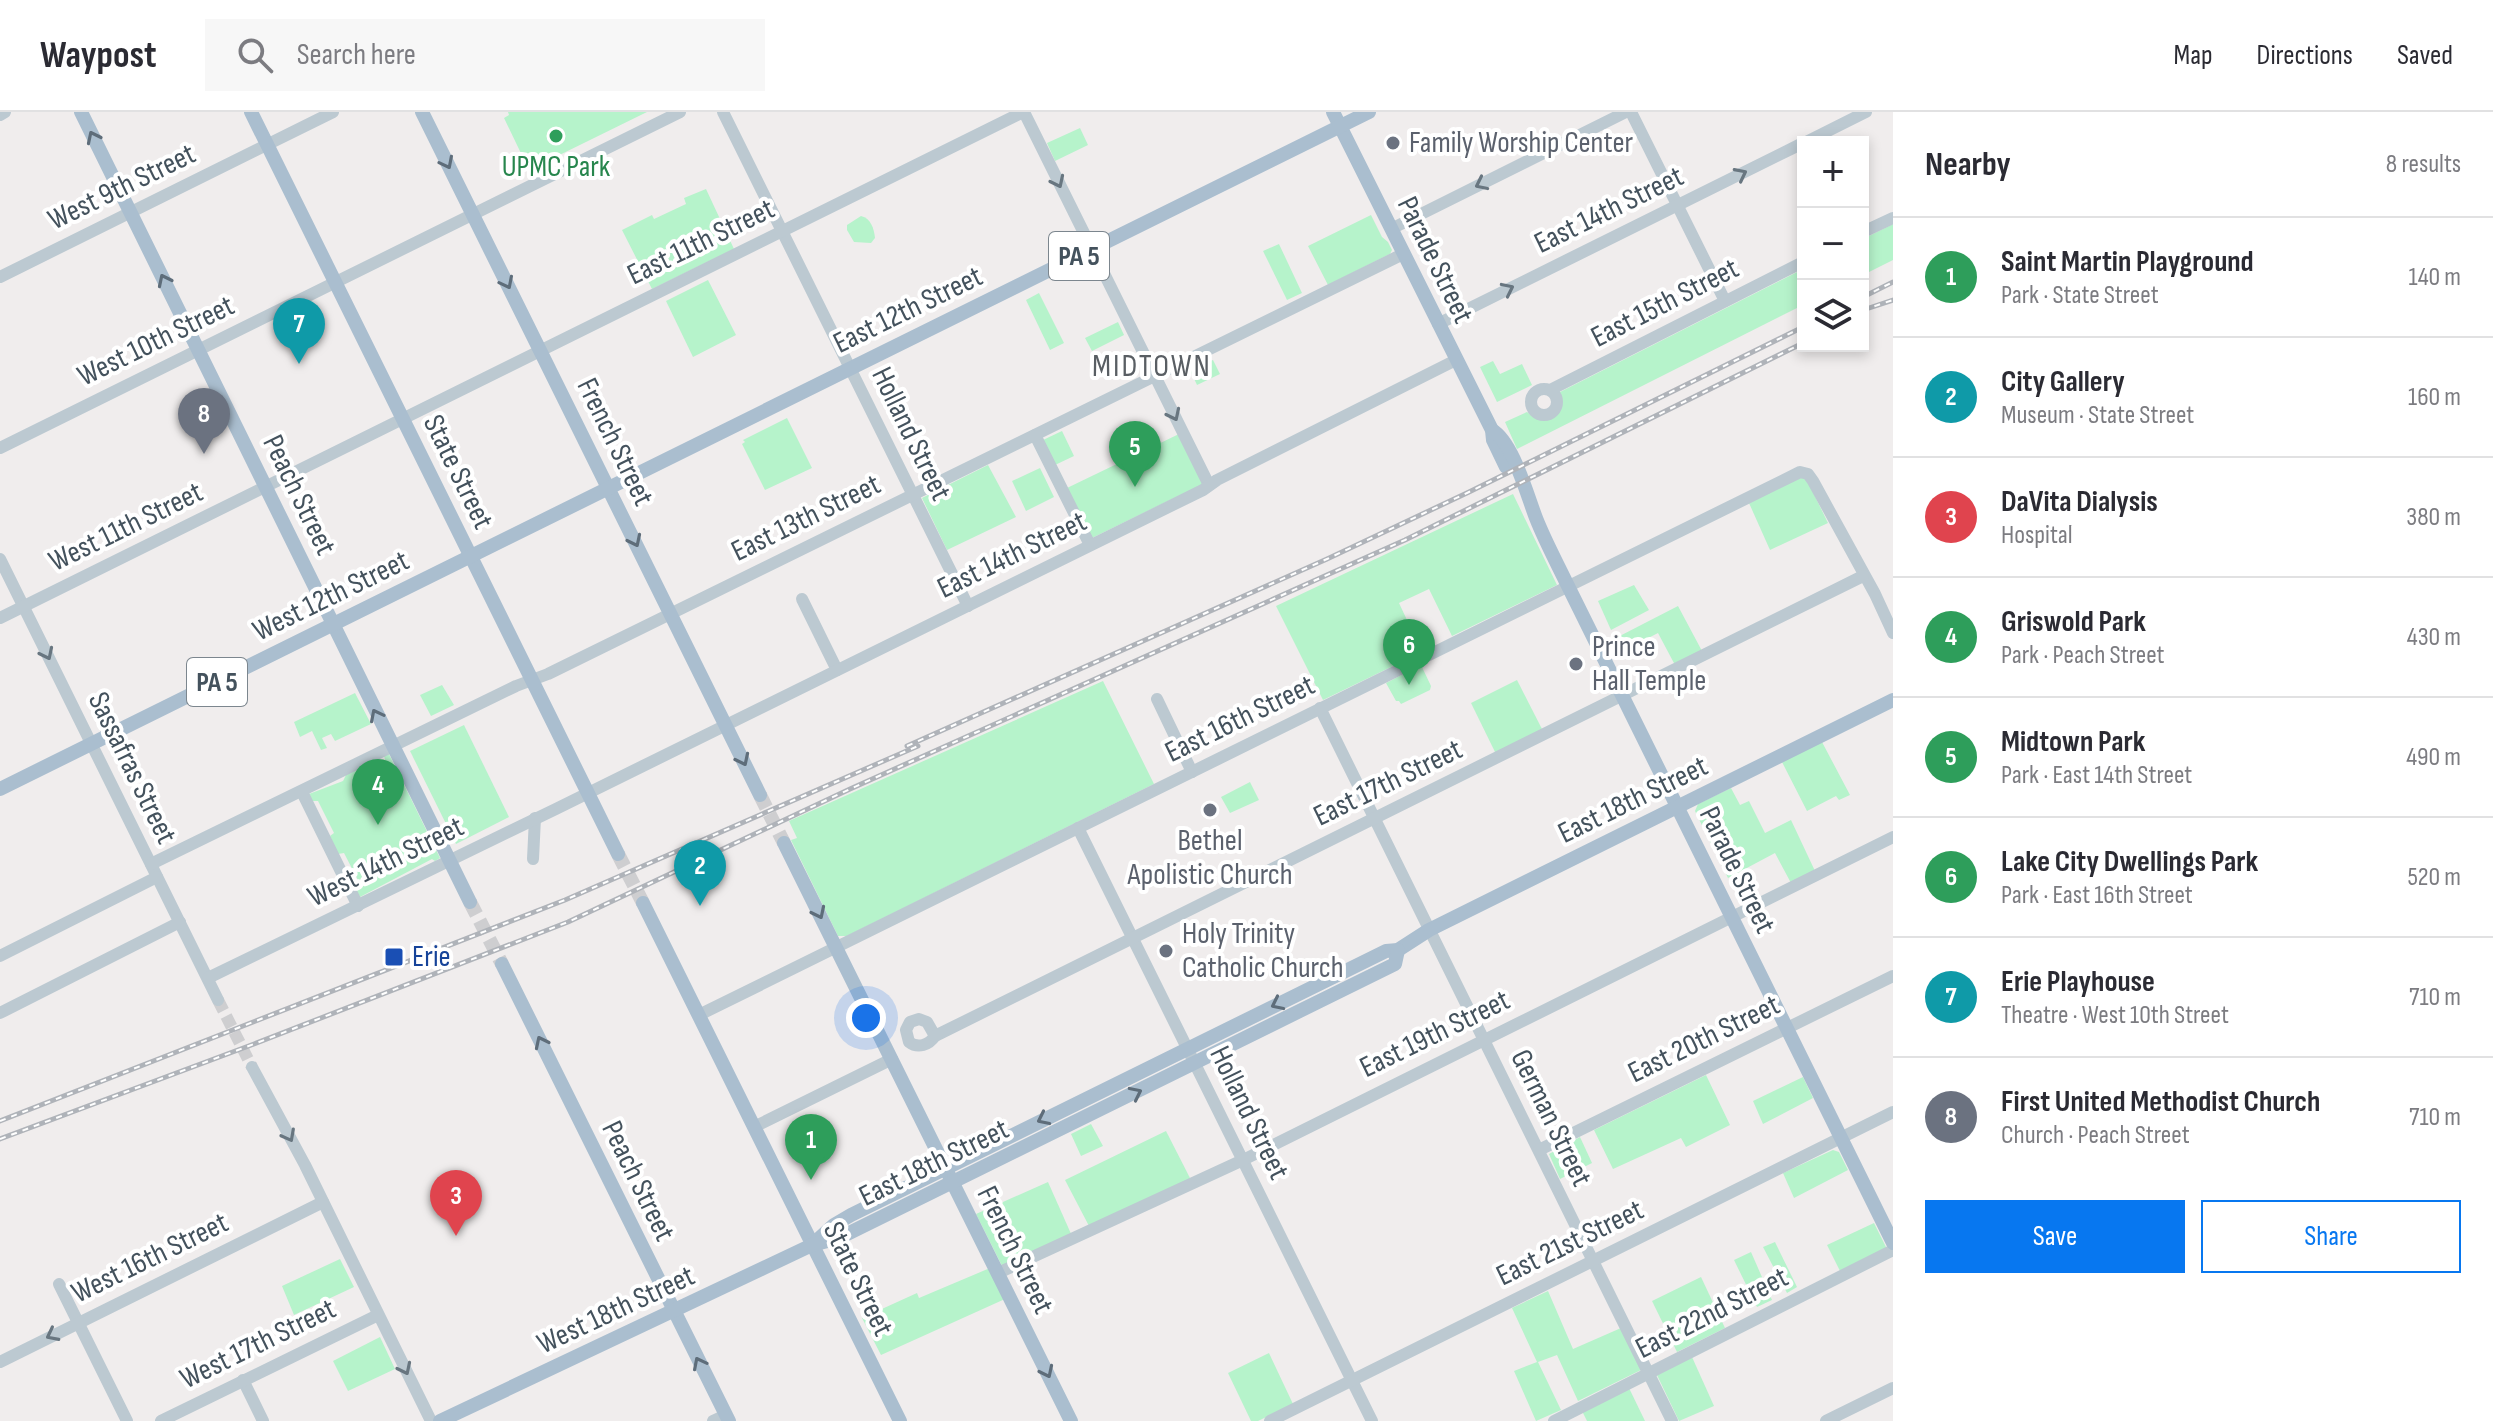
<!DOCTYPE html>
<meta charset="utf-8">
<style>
:root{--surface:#fff;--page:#f7f7f7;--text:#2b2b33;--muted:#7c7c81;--line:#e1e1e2;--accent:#0777f0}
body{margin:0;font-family:"Sofia Sans Condensed",sans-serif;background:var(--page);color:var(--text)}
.controls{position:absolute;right:24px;top:24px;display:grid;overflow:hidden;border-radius:0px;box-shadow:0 4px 12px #0003}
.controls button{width:72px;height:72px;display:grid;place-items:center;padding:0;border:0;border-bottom:2px solid var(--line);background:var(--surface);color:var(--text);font:40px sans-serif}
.you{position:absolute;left:866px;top:906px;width:28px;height:28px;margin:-20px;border:6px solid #fff;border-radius:50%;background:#1a73e8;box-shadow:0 0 0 12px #1a73e833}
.badge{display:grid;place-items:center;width:52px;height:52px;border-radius:50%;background:var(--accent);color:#fff;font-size:26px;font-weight:700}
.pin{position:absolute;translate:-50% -66px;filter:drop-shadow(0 2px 4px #0008)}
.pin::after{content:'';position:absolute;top:42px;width:28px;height:24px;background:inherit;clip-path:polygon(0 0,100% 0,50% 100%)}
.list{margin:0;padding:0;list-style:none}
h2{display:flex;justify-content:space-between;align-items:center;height:104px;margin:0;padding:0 32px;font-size:34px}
h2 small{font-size:26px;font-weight:400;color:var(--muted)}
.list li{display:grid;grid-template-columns:52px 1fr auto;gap:24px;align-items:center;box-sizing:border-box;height:120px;padding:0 32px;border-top:2px solid var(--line)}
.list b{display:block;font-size:30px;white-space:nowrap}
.list p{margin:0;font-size:26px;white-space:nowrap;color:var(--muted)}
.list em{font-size:26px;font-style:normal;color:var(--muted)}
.actions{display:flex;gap:16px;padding:24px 32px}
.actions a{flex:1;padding:18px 0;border:2px solid var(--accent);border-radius:0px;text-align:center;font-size:28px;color:var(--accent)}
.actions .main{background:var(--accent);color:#fff}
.icon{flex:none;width:44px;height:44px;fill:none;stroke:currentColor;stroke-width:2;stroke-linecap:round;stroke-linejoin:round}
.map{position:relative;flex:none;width:1893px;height:1309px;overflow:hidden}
header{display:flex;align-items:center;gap:48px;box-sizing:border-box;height:112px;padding:0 40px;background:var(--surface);border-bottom:2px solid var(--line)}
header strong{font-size:38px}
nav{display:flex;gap:44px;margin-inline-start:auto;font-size:28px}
.search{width:560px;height:72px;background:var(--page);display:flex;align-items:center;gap:20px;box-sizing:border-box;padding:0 28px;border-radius:0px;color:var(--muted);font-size:30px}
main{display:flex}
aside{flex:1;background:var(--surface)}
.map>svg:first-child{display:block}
.green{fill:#b6f3cb}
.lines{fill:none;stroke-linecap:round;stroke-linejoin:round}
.minor-tunnel{stroke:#ceced0;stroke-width:12;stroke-dasharray:12 6;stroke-linecap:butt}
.major-tunnel{stroke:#ceced0;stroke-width:14;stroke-dasharray:14 7;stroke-linecap:butt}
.minor{stroke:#bcc9d1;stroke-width:12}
.major{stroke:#aabecf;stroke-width:14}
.rail-casing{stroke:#afb3b9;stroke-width:5}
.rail{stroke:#fff;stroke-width:2;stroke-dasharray:6;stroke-linecap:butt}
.oneway{stroke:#5e6d7a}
.oneway2{stroke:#687680}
.leisure-dot{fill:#2e9e5b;stroke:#fff;stroke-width:3}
.worship-dot{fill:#6b7280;stroke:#fff;stroke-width:3}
.transit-dot{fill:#1a4fb4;stroke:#fff;stroke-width:3}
.labels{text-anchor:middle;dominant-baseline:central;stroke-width:8;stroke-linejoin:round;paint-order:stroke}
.shield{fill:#fff;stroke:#7c868e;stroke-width:2}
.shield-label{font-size:28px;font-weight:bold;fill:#44525d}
.worship-label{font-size:30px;fill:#5b616d;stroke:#fff;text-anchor:start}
.leisure-label{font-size:30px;fill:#27864d;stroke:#fff}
.street-label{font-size:30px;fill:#44525d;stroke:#fff}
.transit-label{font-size:30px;fill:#164399;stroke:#fff;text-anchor:start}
.neighbourhood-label{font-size:32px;letter-spacing:2px;fill:#595e63;stroke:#fff}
</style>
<header>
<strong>Waypost</strong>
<div class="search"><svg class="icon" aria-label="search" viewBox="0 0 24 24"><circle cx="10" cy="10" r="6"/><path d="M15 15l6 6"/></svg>Search here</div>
<nav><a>Map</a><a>Directions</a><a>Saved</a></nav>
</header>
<main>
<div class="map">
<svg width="1893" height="1309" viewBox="0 0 1893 1309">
<rect width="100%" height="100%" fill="#f0eded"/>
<g class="green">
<polygon points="508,0 647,0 529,58 504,6 509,3"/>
<polygon points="1080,16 1088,33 1055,49 1047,31"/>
<polygon points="706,77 734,137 652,177 622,118 652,103 654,107 686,92 684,86"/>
<polygon points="1371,103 1382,125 1388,130 1392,138 1390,142 1328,173 1308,134"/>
<path d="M861,104c10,2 13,13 14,22l-4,5 -17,-1 -7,-12v-5z"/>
<polygon points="1893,112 1893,148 1863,163 1863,127"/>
<polygon points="1279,132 1302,181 1287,188 1263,139"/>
<polygon points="1803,157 1803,193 1517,337 1505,310 1527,300 1535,306 1549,308 1560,297 1560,280"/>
<polygon points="708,168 736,223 693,245 666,189"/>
<polygon points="1039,181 1064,231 1050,238 1026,188"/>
<polygon points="1118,210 1124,223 1092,239 1085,226"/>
<polygon points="1213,248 1220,262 1197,273 1190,258"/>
<polygon points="1493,249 1500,262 1522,252 1532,273 1497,290 1480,255"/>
<polygon points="787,306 812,356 765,378 742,332 745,330 743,328"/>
<polygon points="1062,319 1074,344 1055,353 1043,328"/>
<polygon points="1179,322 1203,372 1092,426 1067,376"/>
<polygon points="988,353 1016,405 947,438 922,386"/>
<polygon points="1040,356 1054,385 1026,399 1012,369"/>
<polygon points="1798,366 1804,366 1808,370 1828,411 1770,438 1749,391"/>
<polygon points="1513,382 1557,473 1452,524 1429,477 1399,491 1422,540 1323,588 1276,494"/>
<polygon points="1634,473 1649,498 1611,518 1598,489"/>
<polygon points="1678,494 1702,539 1675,553 1658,521 1617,542 1610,529"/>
<polygon points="1421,553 1431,574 1430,578 1401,592 1399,589 1396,589 1386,571"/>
<polygon points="1517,568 1543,619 1496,642 1471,591"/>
<polygon points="1103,569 1154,672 847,824 838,824 791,728 797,726 789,709"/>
<polygon points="442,573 454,593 431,604 420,583"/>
<polygon points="355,581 371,612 335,629 331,622 322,626 327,636 321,638 312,619 300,625 294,610"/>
<polygon points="464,613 509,705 456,732 410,639"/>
<polygon points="1822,630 1850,683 1839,688 1836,684 1807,699 1782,650"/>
<polygon points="389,642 440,746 435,749 432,747 360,785 354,775 359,770 344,741 338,742 330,724 334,721 318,689 312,689 309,682 343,669 346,663 354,659 360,660 385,648 384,644"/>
<polygon points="1250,670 1259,688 1230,701 1221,685"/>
<polygon points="1731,676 1740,693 1749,689 1765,721 1791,708 1815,759 1791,771 1775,741 1728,766 1695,699 1698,692"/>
<polygon points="1706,963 1730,1013 1686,1035 1681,1026 1613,1057 1594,1018"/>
<polygon points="1803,965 1813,986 1763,1012 1753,989"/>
<polygon points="1091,1012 1103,1034 1081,1044 1071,1022"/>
<polygon points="1166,1019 1191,1068 1089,1114 1065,1068"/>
<polygon points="1580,1025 1592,1051 1560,1067 1549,1042"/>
<polygon points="1833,1038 1839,1040 1848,1058 1794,1086 1783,1061"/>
<polygon points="1048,1070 1072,1124 1003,1156 976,1102"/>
<polygon points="1874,1111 1886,1135 1885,1137 1840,1159 1827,1133"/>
<polygon points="1775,1130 1797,1175 1787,1181 1763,1135"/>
<polygon points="1751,1140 1772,1188 1757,1195 1734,1148"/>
<polygon points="340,1147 354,1175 294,1203 282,1174"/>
<polygon points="990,1156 1005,1187 881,1243 862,1206 917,1181 919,1186"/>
<polygon points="1701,1165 1725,1216 1677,1240 1652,1189"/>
<polygon points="1548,1179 1573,1237 1621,1216 1641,1258 1578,1289 1557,1243 1538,1250 1561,1298 1536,1309 1514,1259 1537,1250 1512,1196"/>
<polygon points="380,1225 395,1257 348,1279 333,1249"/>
<polygon points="1269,1241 1293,1292 1258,1309 1251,1309 1228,1261"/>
<polygon points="1692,1245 1714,1294 1679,1309 1657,1263"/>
<polygon points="1629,1276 1645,1309 1587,1309 1582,1299"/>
</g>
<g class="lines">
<polyline class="minor-tunnel" points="218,888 252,955"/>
<g class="major-tunnel">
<polyline points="760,683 784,731"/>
<polyline points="618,742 643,791"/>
<polyline points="470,790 502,852"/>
</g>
<g class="minor">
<polyline points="723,0 968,494"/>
<polyline points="1024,0 1209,373"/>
<polyline points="1631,0 1725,189"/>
<polyline points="0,3 5,0"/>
<polyline points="1806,30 1866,0"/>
<polyline points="1391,117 1626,0"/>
<polyline points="1863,120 1893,106"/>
<polyline points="0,165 333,0"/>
<polyline points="1438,212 1803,31"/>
<circle cx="1544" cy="290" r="13"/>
<polyline points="1550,278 1803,150"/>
<polyline points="1035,323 1090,433"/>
<polyline points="0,336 680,0"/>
<polyline points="0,447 218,888"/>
<polyline points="802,487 837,558"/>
<polyline points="0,506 1023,0"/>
<polyline points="1157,587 1192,660"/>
<polyline points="1320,596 1672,1309"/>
<polyline points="302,680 358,794"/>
<polyline points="1078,716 1372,1309"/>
<polyline points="533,747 535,706"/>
<polyline points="151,752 516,574 548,562 1403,142"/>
<polyline points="0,844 157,765"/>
<path d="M208,866c333,-160 663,-325 995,-488l14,-10 239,-120"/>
<polyline points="0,901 180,810"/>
<polyline points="699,903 1800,360 1808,362 1813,369 1875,482 1893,521"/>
<path d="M919,907l8,3 8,14c-6,9 -17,13 -26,6l-3,-12 4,-8z"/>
<polyline points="935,924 1863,464"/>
<polyline points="252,955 305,1053 431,1309"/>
<polyline points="754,1015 892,947"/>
<polyline points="1539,1038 1893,864"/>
<polyline points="998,1161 1243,1048 1893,725"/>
<polyline points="59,1172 127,1309"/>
<polyline points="0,1250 323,1090"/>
<polyline points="243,1268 263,1309"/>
<polyline points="161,1309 378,1203"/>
<polyline points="713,1309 726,1303"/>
<polyline points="1270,1309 1893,1000"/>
<polyline points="1554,1309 1893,1138"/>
<polyline points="1826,1309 1893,1276"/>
</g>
<g class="major">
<polyline points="81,0 470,790"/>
<polyline points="251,0 618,742"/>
<polyline points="422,0 760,683"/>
<polyline points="1333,0 1492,318 1493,328 1506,355"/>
<path d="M1492,318c21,12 35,65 44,88 9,23 21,45 32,68l325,657"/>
<polyline points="0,677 1369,0"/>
<polyline points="784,731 1071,1309"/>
<polyline points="643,791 900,1309"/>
<polyline points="502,852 729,1309"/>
<polyline points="812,1133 834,1113 851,1103 1386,839 1398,838 1429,818 1893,588"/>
<polyline points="440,1309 812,1133 839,1126 1395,852 1398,838"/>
</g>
<defs>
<g id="rail">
<polyline points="1863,185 1893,170"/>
<polyline points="1863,198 1893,188"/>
<polyline points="907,634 1327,447 1469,380 1803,215"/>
<polyline points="0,1009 565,788 918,634"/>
<polyline points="0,1027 254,932 568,810 850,677 1405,428 1803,231"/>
</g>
</defs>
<use href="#rail" class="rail-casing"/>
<use href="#rail" class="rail"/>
</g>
<defs><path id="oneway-chevron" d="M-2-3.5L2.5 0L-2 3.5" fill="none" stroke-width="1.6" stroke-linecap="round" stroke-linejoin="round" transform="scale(2)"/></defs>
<g class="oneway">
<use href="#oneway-chevron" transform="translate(93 25) rotate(-116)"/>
<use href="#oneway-chevron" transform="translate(447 51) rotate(63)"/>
<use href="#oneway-chevron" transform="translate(164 168) rotate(-116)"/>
<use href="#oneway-chevron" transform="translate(507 171) rotate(63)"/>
<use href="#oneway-chevron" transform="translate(635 429) rotate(64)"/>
<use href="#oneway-chevron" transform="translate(376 603) rotate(-117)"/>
<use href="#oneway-chevron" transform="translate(743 648) rotate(64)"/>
<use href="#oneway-chevron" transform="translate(819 801) rotate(64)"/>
<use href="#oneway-chevron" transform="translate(1277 892) rotate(154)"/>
<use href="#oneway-chevron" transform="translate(541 930) rotate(-116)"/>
<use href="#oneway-chevron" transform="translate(1136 981) rotate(-26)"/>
<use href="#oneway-chevron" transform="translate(1043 1007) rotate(154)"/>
<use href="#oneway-chevron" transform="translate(699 1251) rotate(-117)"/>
<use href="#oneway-chevron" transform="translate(1047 1260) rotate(64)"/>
</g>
<g class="oneway2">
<use href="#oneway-chevron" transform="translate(1741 62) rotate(-27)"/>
<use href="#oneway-chevron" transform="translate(1058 70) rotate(64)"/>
<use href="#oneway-chevron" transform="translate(1481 72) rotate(154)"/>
<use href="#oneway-chevron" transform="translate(1508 177) rotate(-26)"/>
<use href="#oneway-chevron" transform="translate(1174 303) rotate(64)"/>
<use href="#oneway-chevron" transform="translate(47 542) rotate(64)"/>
<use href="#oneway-chevron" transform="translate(289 1024) rotate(62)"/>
<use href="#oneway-chevron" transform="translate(52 1223) rotate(153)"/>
<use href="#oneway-chevron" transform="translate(405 1257) rotate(64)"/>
</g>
<circle class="leisure-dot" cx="556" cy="24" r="8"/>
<g class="worship-dot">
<circle cx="1393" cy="31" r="8"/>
<circle cx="1576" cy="552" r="8"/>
<circle cx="1210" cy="698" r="8"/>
<circle cx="1166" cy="839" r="8"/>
</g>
<rect class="transit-dot" x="384" y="835" width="20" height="20" rx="4"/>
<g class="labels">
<g class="shield">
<rect x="1049" y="120" width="60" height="48" rx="6"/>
<rect x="187" y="546" width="60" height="48" rx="6"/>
</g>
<g class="shield-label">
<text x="1079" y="144">PA 5</text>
<text x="217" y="570">PA 5</text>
</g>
<g class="worship-label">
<text x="1409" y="31">Family Worship Center</text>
<text x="1592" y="535">Prince<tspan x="1592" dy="34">Hall Temple</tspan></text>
<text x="1210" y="729" text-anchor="middle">Bethel<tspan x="1210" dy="34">Apolistic Church</tspan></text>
<text x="1182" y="822">Holy Trinity<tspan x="1182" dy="34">Catholic Church</tspan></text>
</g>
<g class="leisure-label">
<text x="556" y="55">UPMC Park</text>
</g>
<g class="street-label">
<text transform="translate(122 75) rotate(-26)">West 9th Street</text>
<text transform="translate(1609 98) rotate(-26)">East 14th Street</text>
<text transform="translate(701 130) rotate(-26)">East 11th Street</text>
<text transform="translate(1435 148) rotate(64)">Parade Street</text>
<text transform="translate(1665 191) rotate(-27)">East 15th Street</text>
<text transform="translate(908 198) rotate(-26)">East 12th Street</text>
<text transform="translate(156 229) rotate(-26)">West 10th Street</text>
<text transform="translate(911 322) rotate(64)">Holland Street</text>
<text transform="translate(615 330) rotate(64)">French Street</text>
<text transform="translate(458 360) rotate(64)">State Street</text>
<text transform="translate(299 383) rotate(64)">Peach Street</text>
<text transform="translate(806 406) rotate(-26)">East 13th Street</text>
<text transform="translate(126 415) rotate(-26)">West 11th Street</text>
<text transform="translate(1012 443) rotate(-26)">East 14th Street</text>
<text transform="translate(331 484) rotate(-26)">West 12th Street</text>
<text transform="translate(1240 607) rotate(-26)">East 16th Street</text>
<text transform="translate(132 656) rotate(64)">Sassafras Street</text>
<text transform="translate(1388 671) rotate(-26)">East 17th Street</text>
<text transform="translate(1633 688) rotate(-26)">East 18th Street</text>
<text transform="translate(386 750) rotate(-26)">West 14th Street</text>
<text transform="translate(1737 758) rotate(64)">Parade Street</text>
<text transform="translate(1435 922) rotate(-26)">East 19th Street</text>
<text transform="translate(1704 927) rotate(-26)">East 20th Street</text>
<text transform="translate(1249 1001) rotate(64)">Holland Street</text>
<text transform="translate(1551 1006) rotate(64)">German Street</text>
<text transform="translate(934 1051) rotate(-26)">East 18th Street</text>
<text transform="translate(638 1069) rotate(64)">Peach Street</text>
<text transform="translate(1570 1131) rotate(-26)">East 21st Street</text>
<text transform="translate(1015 1138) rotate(64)">French Street</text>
<text transform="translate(150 1146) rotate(-26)">West 16th Street</text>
<text transform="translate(858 1167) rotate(64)">State Street</text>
<text transform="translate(616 1198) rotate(-25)">West 18th Street</text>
<text transform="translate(1712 1201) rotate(-27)">East 22nd Street</text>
<text transform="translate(258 1232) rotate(-26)">West 17th Street</text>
</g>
<g class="transit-label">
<text x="412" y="845">Erie</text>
</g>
<g class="neighbourhood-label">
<text x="1152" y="254">MIDTOWN</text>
</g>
</g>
</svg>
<div class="controls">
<button>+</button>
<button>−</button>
<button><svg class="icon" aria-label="layers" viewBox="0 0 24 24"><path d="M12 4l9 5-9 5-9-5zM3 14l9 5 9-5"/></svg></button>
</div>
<div class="you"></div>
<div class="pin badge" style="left:811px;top:1068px;background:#2e9e5b">1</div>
<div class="pin badge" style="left:700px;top:794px;background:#0f9aa8">2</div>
<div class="pin badge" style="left:456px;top:1124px;background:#e0444e">3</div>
<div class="pin badge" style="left:378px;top:713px;background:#2e9e5b">4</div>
<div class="pin badge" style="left:1135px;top:375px;background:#2e9e5b">5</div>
<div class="pin badge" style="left:1409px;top:573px;background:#2e9e5b">6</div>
<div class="pin badge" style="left:299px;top:252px;background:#0f9aa8">7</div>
<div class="pin badge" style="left:204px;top:342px;background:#6b7280">8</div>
</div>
<aside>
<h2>Nearby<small>8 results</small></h2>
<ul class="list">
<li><span class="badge" style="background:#2e9e5b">1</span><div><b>Saint Martin Playground</b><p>Park · State Street</p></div><em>140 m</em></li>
<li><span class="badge" style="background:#0f9aa8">2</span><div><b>City Gallery</b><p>Museum · State Street</p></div><em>160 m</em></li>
<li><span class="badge" style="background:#e0444e">3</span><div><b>DaVita Dialysis</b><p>Hospital</p></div><em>380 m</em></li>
<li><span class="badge" style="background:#2e9e5b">4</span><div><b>Griswold Park</b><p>Park · Peach Street</p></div><em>430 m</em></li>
<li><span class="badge" style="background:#2e9e5b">5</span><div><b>Midtown Park</b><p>Park · East 14th Street</p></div><em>490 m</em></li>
<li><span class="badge" style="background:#2e9e5b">6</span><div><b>Lake City Dwellings Park</b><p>Park · East 16th Street</p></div><em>520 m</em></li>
<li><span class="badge" style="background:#0f9aa8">7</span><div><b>Erie Playhouse</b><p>Theatre · West 10th Street</p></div><em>710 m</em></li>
<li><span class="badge" style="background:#6b7280">8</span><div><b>First United Methodist Church</b><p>Church · Peach Street</p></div><em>710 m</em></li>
</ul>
<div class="actions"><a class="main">Save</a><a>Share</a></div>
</aside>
</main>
